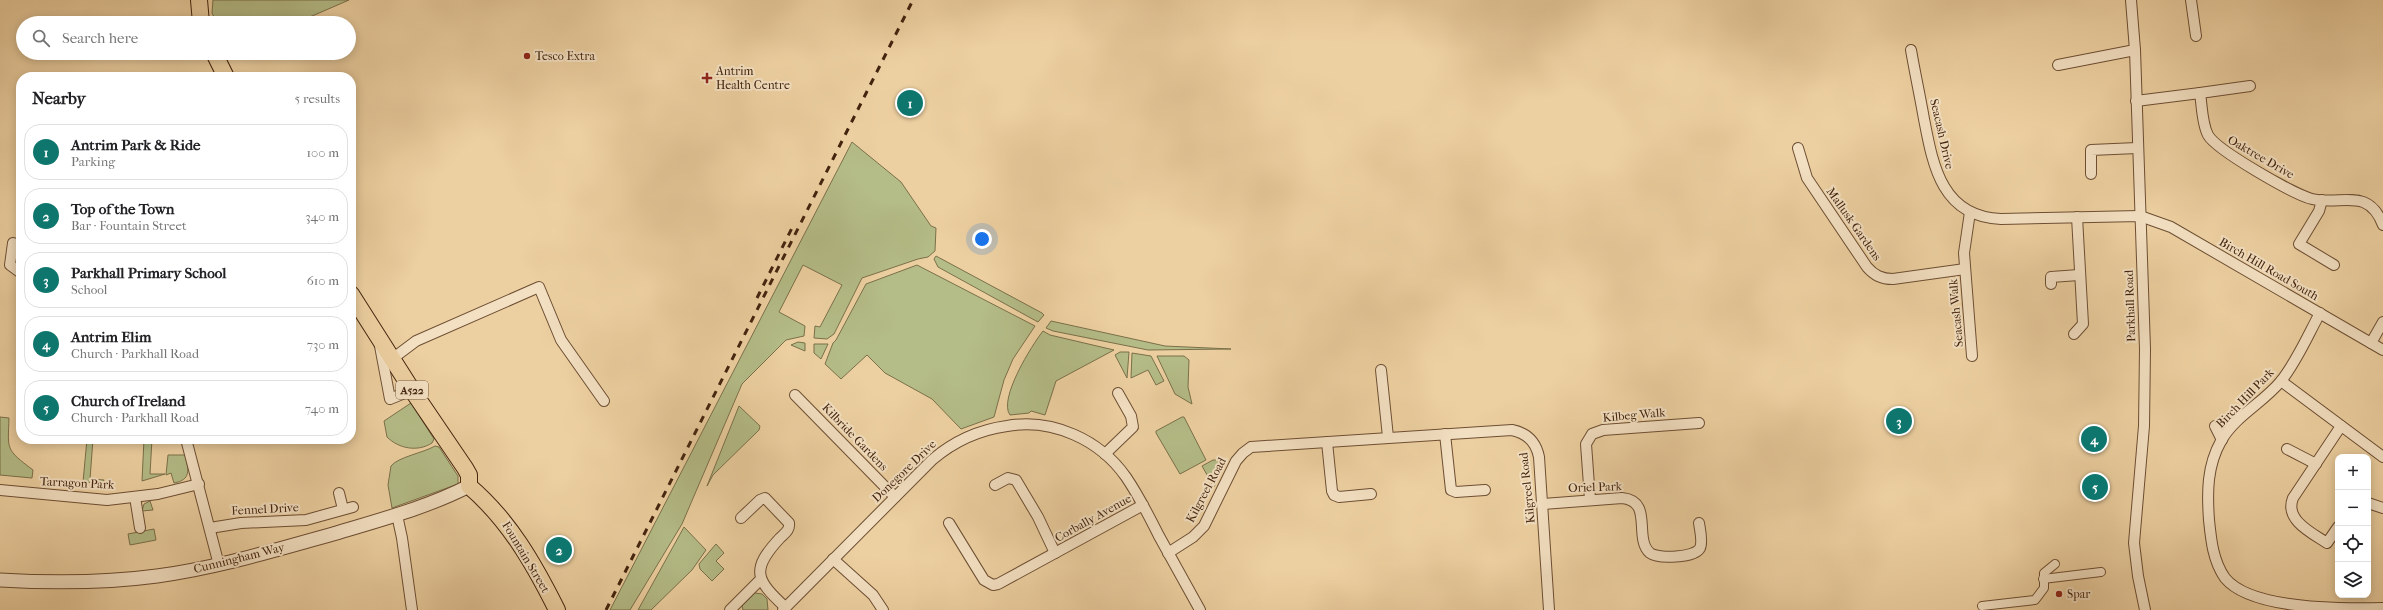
<!DOCTYPE html>
<meta charset="utf-8">
<style>
:root{--surface:#fff;--page:#f2f2f2;--text:#202124;--muted:#757577;--line:#e0e0e0;--accent:#0f766e}
body{margin:0;font-family:"IM FELL French Canon",serif;background:var(--page);color:var(--text)}
.controls{position:absolute;right:12px;bottom:12px;display:grid;overflow:hidden;border-radius:8px;box-shadow:0 2px 10px #0003}
.controls button{width:36px;height:36px;display:grid;place-items:center;padding:0;border:0;border-bottom:1px solid var(--line);background:var(--surface);color:var(--text);font:20px sans-serif}
.you{position:absolute;left:982px;top:239px;width:14px;height:14px;margin:-10px;border:3px solid #fff;border-radius:50%;background:#1a73e8;box-shadow:0 0 0 6px #1a73e833}
.badge{display:grid;place-items:center;width:26px;height:26px;border-radius:50%;background:var(--accent);color:#fff;font-size:13px;font-weight:700}
.pin{position:absolute;translate:-50% -50%;border:2px solid #fff;box-shadow:0 1px 4px #0006}
.list{margin:0;padding:0;list-style:none}
h2{display:flex;justify-content:space-between;align-items:center;height:52px;margin:0;padding:0 16px;font-size:17px}
h2 small{font-size:13px;font-weight:400;color:var(--muted)}
.list li{display:grid;grid-template-columns:26px 1fr auto;gap:12px;align-items:center;box-sizing:border-box;height:56px;margin:0 8px 8px;padding:0 8px;border:1px solid var(--line);border-radius:16px}
.list b{display:block;font-size:15px;white-space:nowrap}
.list p{margin:0;font-size:13px;white-space:nowrap;color:var(--muted)}
.list em{font-size:13px;font-style:normal;color:var(--muted)}
.icon{flex:none;width:22px;height:22px;fill:none;stroke:currentColor;stroke-width:2;stroke-linecap:round;stroke-linejoin:round}
.map{position:relative;flex:none;width:2383px;height:610px;overflow:hidden}
.search{position:absolute;background:var(--surface);box-shadow:0 2px 10px #0003;left:16px;top:16px;width:340px;height:44px;display:flex;align-items:center;gap:10px;box-sizing:border-box;padding:0 14px;border-radius:22px;color:var(--muted);font-size:15px}
.panel{position:absolute;background:var(--surface);box-shadow:0 2px 10px #0003;left:16px;top:72px;width:340px;height:372px;border-radius:16px}
.map>svg:first-child{display:block}
.green{fill:#b4bc87;stroke:#7b704a}
.lines{fill:none;stroke-linecap:round;stroke-linejoin:round}
.pedestrian-casing{stroke:#6d4e33;stroke-width:10}
.minor-casing{stroke:#6d4e33;stroke-width:12}
.tertiary-casing{stroke:#6d4e33;stroke-width:15}
.primary-casing{stroke:#42230e;stroke-width:18}
.pedestrian{stroke:#f3e0c2;stroke-width:8}
.minor{stroke:#f3e0c2;stroke-width:10}
.tertiary{stroke:#f3e0c2;stroke-width:13}
.primary{stroke:#edd0a1;stroke-width:16}
.rail{stroke:#42230e;stroke-width:3;stroke-dasharray:7 7;stroke-linecap:butt}
.poi-dot{fill:#8f2418;stroke:#f3e0c2;stroke-width:1.5}
.labels{text-anchor:middle;dominant-baseline:central;stroke-width:4;stroke-linejoin:round;paint-order:stroke}
.shield{fill:#f3e0c2;stroke:#775c44;stroke-width:1}
.shield-label{font-size:11px;font-weight:bold;fill:#42230e}
.poi-label{font-size:12px;fill:#42230e;stroke:#f3e0c2;text-anchor:start}
.street-label{font-size:12px;fill:#42230e;stroke:#f3e0c2}
</style>
<div class="map">
<svg width="2383" height="610" viewBox="0 0 2383 610">
<rect width="100%" height="100%" fill="#edd0a1"/>
<filter id="stains"><feTurbulence type="fractalNoise" baseFrequency=".005" numOctaves="4"/><feColorMatrix values="0 0 0 0 .2 0 0 0 0 .09 0 0 0 0 .02 0 0 0 .5 -.17"/></filter>
<radialGradient id="worn" r=".72"><stop offset=".6" stop-color="#630" stop-opacity="0"/><stop offset="1" stop-color="#630" stop-opacity=".3"/></radialGradient>
<g class="green">
<polygon points="213,0 349,0 296,23 217,23 212,13"/>
<polygon points="852,142 901,182 931,226 936,228 935,251 928,257 918,259 862,278 834,334 827,339 814,338 815,326 820,327 842,285 803,265 779,312 805,326 804,336 786,340 742,384 682,524 630,610 610,610"/>
<polygon points="936,256 1042,313 1044,315 1038,322 938,267 934,259"/>
<polygon points="917,265 1035,326 1013,359 1004,380 994,417 961,429 932,399 885,373 867,355 841,379 825,364 833,343 836,340 866,284"/>
<polygon points="1051,321 1165,346 1231,349 1148,350 1053,331 1046,328"/>
<path d="M1043,331l7,4 64,15 -58,31 -11,34 -14,-4 -2,2 -19,2c-12,-16 22,-70 33,-84z"/>
<polygon points="798,342 805,343 805,351 791,345"/>
<polygon points="814,344 828,344 821,359 814,353"/>
<polygon points="1120,352 1129,352 1127,378 1115,355"/>
<polygon points="1132,353 1151,356 1164,381 1156,385 1148,370 1131,378"/>
<polygon points="1157,356 1184,356 1189,360 1188,387 1192,404 1175,394"/>
<path d="M411,403l23,36 -2,4c-14,9 -33,6 -45,-6l-3,-16z"/>
<polygon points="739,406 760,426 759,430 713,475 707,486"/>
<path d="M0,417l9,1c-1,32 -4,31 24,52l-1,8 -32,-3z"/>
<polygon points="1182,417 1184,417 1206,460 1180,474 1156,433 1156,431"/>
<polygon points="87,439 93,439 90,479 104,480 103,483 83,482"/>
<polygon points="144,439 152,439 150,474 165,474 142,481"/>
<path d="M435,446l4,1 19,29v8l-66,24 -4,-23 3,-19c7,-9 32,-13 44,-20z"/>
<path d="M168,455h17c4,15 6,25 -11,28l-3,-10 -5,2z"/>
<polygon points="1213,460 1217,460 1222,468 1214,487 1202,466"/>
<polygon points="150,501 153,510 142,511 144,504"/>
<polygon points="684,527 706,550 692,570 651,610 638,610"/>
<polygon points="154,529 156,540 130,545 128,534"/>
<polygon points="716,544 724,553 716,561 724,569 712,581 700,569 699,564"/>
<polygon points="755,593 762,594 767,599 768,610 743,610 742,606"/>
</g>
<g class="lines">
<defs>
<g id="pedestrian">
<polyline points="2043,579 2101,572"/>
<polyline points="1982,606 2035,600 2044,588 2044,573 2055,564"/>
</g>
<g id="minor">
<polyline points="2131,0 2135,50 2145,349 2144,426 2134,543 2138,576 2145,610"/>
<polyline points="2191,0 2196,36"/>
<path d="M1911,50c4,23 9,46 13,69 9,47 18,98 77,100l139,-3 31,11 212,123"/>
<polyline points="2058,65 2135,50"/>
<polyline points="2200,93 2250,86"/>
<path d="M2136,101l64,-8c2,13 2,31 8,42 8,15 87,60 104,64 29,7 56,-13 71,26"/>
<path d="M1798,148l9,30 60,89c7,8 14,12 26,12l72,-10"/>
<polyline points="2091,174 2091,150 2137,148"/>
<polyline points="2322,200 2319,211 2299,244 2334,265"/>
<polyline points="1970,212 1964,253 1972,356"/>
<polyline points="21,245 13,243 10,265 21,273"/>
<polyline points="2051,284 2051,277 2079,275"/>
<path d="M2320,313c-12,22 -23,48 -39,68 -18,22 -46,35 -60,60 -14,25 -14,51 -12,79 2,20 4,41 16,58 26,32 117,31 158,30"/>
<polyline points="2074,334 2083,324 2077,217"/>
<polyline points="2371,343 2383,322"/>
<polyline points="380,346 390,399 412,390"/>
<polyline points="392,359 416,341 539,287 561,340 604,401"/>
<polyline points="1381,370 1388,437"/>
<polyline points="2281,381 2383,457"/>
<polyline points="795,395 895,497"/>
<polyline points="2215,426 2222,440"/>
<polyline points="1445,434 1451,490 1456,492 1485,490"/>
<polyline points="186,439 219,565"/>
<polyline points="1327,442 1332,491 1334,495 1339,497 1371,494"/>
<polyline points="2287,449 2316,464"/>
<polyline points="1105,454 1133,427 1131,416 1118,393"/>
<polyline points="995,485 1008,478 1016,480 1038,517 1055,553"/>
<polyline points="0,490 107,500 158,494 199,484"/>
<polyline points="339,493 343,509"/>
<polyline points="135,497 140,528"/>
<polyline points="1590,499 1586,444 1592,434 1603,430 1699,423"/>
<polyline points="2368,503 2383,508"/>
<path d="M1543,504l79,-6c32,3 11,40 28,55 8,6 45,5 50,-5 3,-6 0,-18 -1,-25"/>
<polyline points="397,515 402,538 412,610"/>
<path d="M741,518l19,-18 5,-2 24,25c1,7 -4,10 -9,15 -30,32 -24,42 5,69"/>
<polyline points="949,523 984,580 993,585 998,584 1143,505"/>
<path d="M2338,527l-11,16c-15,-10 -43,-23 -34,-45l48,-72"/>
<polyline points="210,528 241,523 306,520 353,507"/>
<path d="M1168,553l25,-16 11,-11 32,-65 7,-8 8,-6 261,-17c15,3 24,12 27,27l10,153"/>
<polyline points="833,559 873,595 883,610"/>
<polyline points="730,610 760,580"/>
<path d="M783,610l149,-150c22,-19 46,-30 75,-34 46,-8 93,14 119,51 13,19 23,39 33,59 14,25 27,49 41,74"/>
</g>
<path id="tertiary" d="M0,580c52,3 105,3 157,-4 60,-8 118,-26 176,-42 46,-14 93,-26 136,-48"/>
<g id="primary">
<polyline points="199,0 201,23"/>
<polyline points="214,53 226,77"/>
<path d="M351,294l61,96 53,78 4,7v11c40,34 65,78 88,124"/>
</g>
</defs>
<use href="#pedestrian" class="pedestrian-casing"/>
<use href="#minor" class="minor-casing"/>
<use href="#tertiary" class="tertiary-casing"/>
<use href="#primary" class="primary-casing"/>
<use href="#pedestrian" class="pedestrian"/>
<use href="#minor" class="minor"/>
<use href="#tertiary" class="tertiary"/>
<use href="#primary" class="primary"/>
<g class="rail">
<polyline points="757,298 792,228"/>
<polyline points="606,610 913,0"/>
</g>
</g>
<g class="poi-dot">
<circle cx="527" cy="56" r="4"/>
<path d="M705 72h4v4h4v4h-4v4h-4v-4h-4v-4h4z"/>
<circle cx="2059" cy="594" r="4"/>
</g>
<g class="labels">
<rect class="shield" x="396" y="381" width="32" height="18" rx="3"/>
<g class="shield-label">
<text x="412" y="390">A522</text>
</g>
<g class="poi-label">
<text x="535" y="56">Tesco Extra</text>
<text x="716" y="71">Antrim<tspan x="716" dy="14">Health Centre</tspan></text>
<text x="2067" y="594">Spar</text>
</g>
<g class="street-label">
<text transform="translate(1942 134) rotate(77)">Seacash Drive</text>
<text transform="translate(2261 157) rotate(30)">Oaktree Drive</text>
<text transform="translate(1854 224) rotate(55)">Mallusk Gardens</text>
<text transform="translate(2269 269) rotate(30)">Birch Hill Road South</text>
<text transform="translate(2130 306) rotate(-92)">Parkhall Road</text>
<text transform="translate(1956 313) rotate(-95)">Seacash Walk</text>
<text transform="translate(2245 398) rotate(-46)">Birch Hill Park</text>
<text transform="translate(1634 415) rotate(-5)">Kilbeg Walk</text>
<text transform="translate(855 437) rotate(46)">Kilbride Gardens</text>
<text transform="translate(904 471) rotate(-44)">Donegore Drive</text>
<text transform="translate(77 483) rotate(3)">Tarragon Park</text>
<text transform="translate(1595 487) rotate(-2)">Oriel Park</text>
<text transform="translate(1527 488) rotate(-96)">Kilgreel Road</text>
<text transform="translate(1206 490) rotate(-62)">Kilgreel Road</text>
<text transform="translate(265 509) rotate(-3)">Fennel Drive</text>
<text transform="translate(1093 518) rotate(-29)">Corbally Avenue</text>
<text transform="translate(526 557) rotate(59)">Fountain Street</text>
<text transform="translate(239 558) rotate(-14)">Cunningham Way</text>
</g>
</g>
<rect width="100%" height="100%" filter="url(#stains)"/>
<rect width="100%" height="100%" fill="url(#worn)"/>
</svg>
<div class="controls">
<button>+</button>
<button>−</button>
<button><svg class="icon" aria-label="locate" viewBox="0 0 24 24"><circle cx="12" cy="12" r="6"/><path d="M12 2v4M12 18v4M2 12h4M18 12h4"/></svg></button>
<button><svg class="icon" aria-label="layers" viewBox="0 0 24 24"><path d="M12 4l9 5-9 5-9-5zM3 14l9 5 9-5"/></svg></button>
</div>
<div class="you"></div>
<div class="pin badge" style="left:910px;top:103px">1</div>
<div class="pin badge" style="left:559px;top:550px">2</div>
<div class="pin badge" style="left:1899px;top:421px">3</div>
<div class="pin badge" style="left:2094px;top:439px">4</div>
<div class="pin badge" style="left:2095px;top:487px">5</div>
<div class="search"><svg class="icon" aria-label="search" viewBox="0 0 24 24"><circle cx="10" cy="10" r="6"/><path d="M15 15l6 6"/></svg>Search here</div>
<section class="panel">
<h2>Nearby<small>5 results</small></h2>
<ul class="list">
<li><span class="badge">1</span><div><b>Antrim Park &amp; Ride</b><p>Parking</p></div><em>100 m</em></li>
<li><span class="badge">2</span><div><b>Top of the Town</b><p>Bar · Fountain Street</p></div><em>340 m</em></li>
<li><span class="badge">3</span><div><b>Parkhall Primary School</b><p>School</p></div><em>610 m</em></li>
<li><span class="badge">4</span><div><b>Antrim Elim</b><p>Church · Parkhall Road</p></div><em>730 m</em></li>
<li><span class="badge">5</span><div><b>Church of Ireland</b><p>Church · Parkhall Road</p></div><em>740 m</em></li>
</ul>
</section>
</div>
